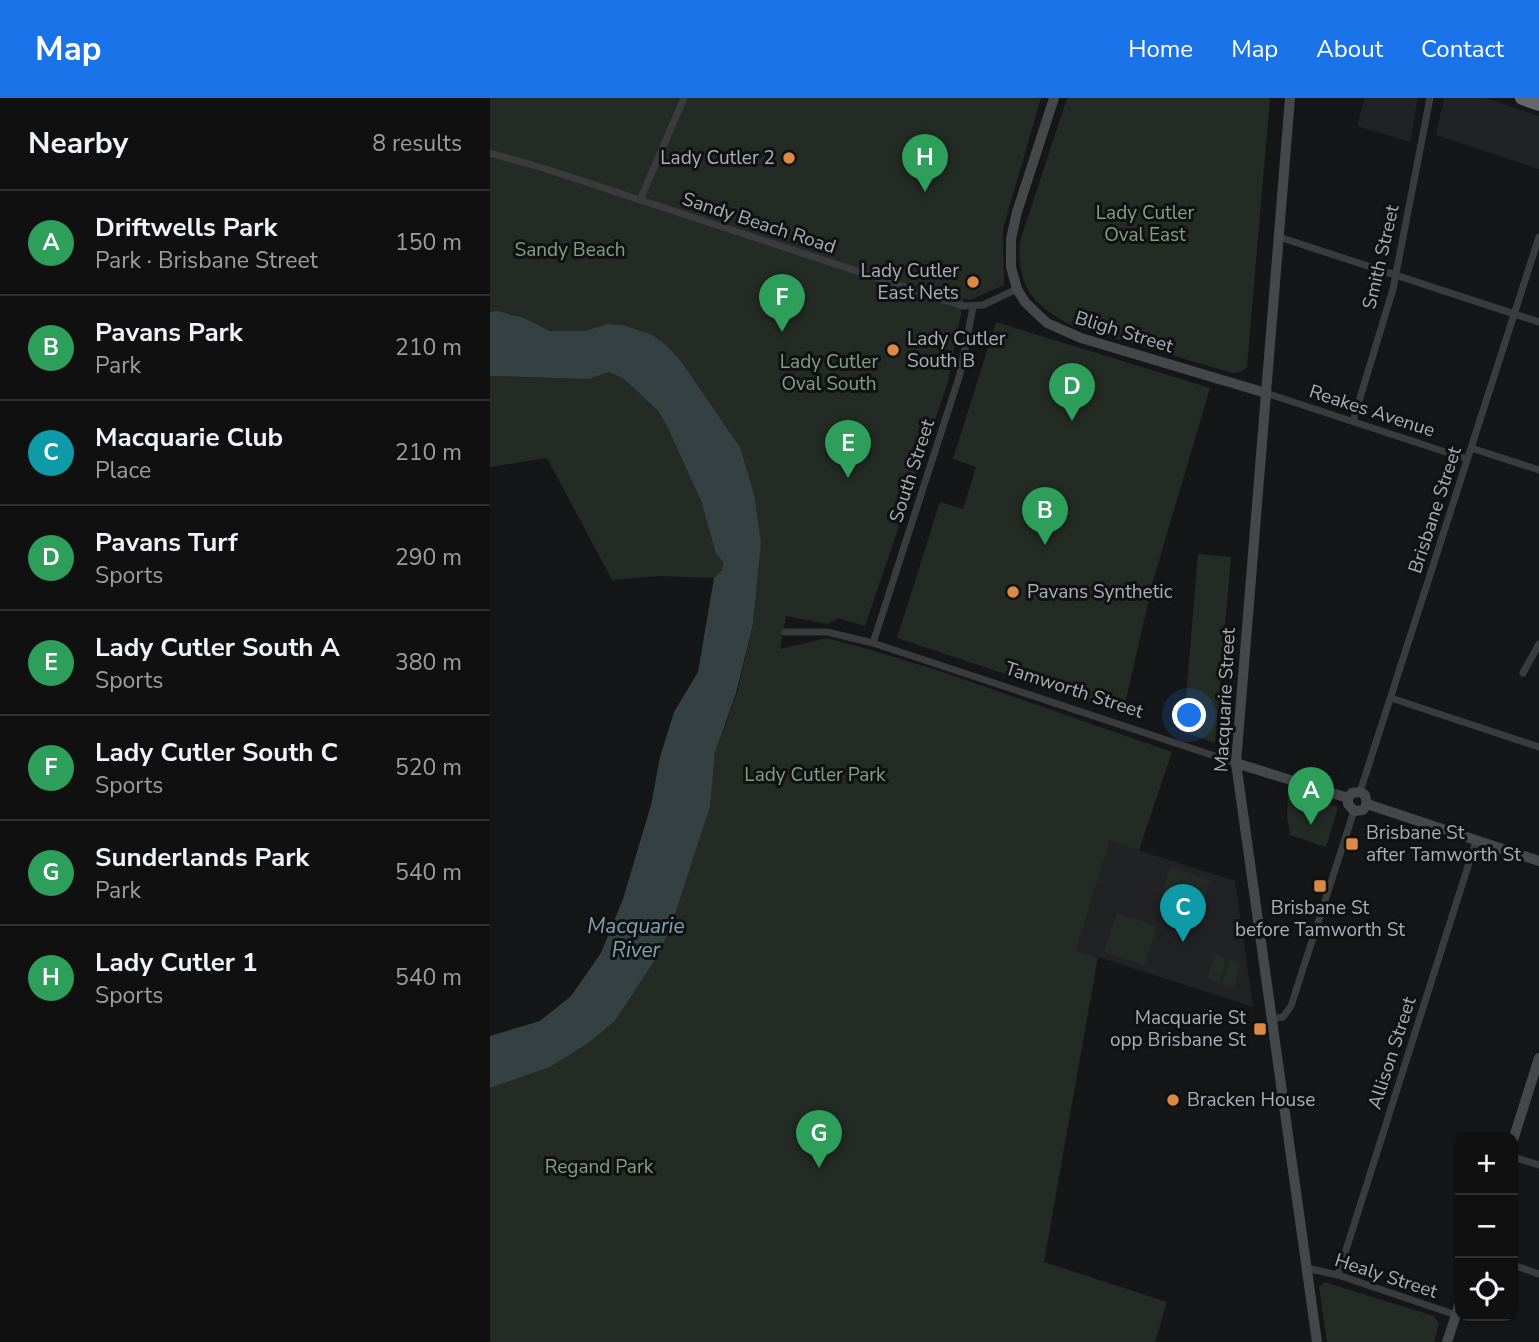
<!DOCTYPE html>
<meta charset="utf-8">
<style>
:root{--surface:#101011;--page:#1e1e1f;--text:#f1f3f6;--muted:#9c9d9f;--line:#303031;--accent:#1a73e8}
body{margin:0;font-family:"Nunito Sans",sans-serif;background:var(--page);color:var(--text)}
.controls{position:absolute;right:21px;bottom:21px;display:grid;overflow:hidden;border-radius:14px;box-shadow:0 2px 5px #0004}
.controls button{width:63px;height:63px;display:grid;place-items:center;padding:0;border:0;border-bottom:2px solid var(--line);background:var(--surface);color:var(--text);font:35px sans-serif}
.you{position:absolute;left:700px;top:618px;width:24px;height:24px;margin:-18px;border:5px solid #fff;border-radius:50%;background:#1a73e8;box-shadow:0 0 0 10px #1a73e833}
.badge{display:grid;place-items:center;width:46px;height:46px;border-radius:50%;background:var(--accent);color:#fff;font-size:23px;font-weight:700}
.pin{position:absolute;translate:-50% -58px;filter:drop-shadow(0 2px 4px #0008)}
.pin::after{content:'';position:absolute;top:37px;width:24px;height:21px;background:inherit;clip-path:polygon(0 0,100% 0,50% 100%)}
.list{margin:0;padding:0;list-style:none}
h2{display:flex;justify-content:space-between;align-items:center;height:91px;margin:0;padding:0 28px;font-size:30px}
h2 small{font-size:23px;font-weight:400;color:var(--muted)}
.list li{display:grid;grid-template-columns:46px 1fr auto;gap:21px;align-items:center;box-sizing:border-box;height:105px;padding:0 28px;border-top:2px solid var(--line)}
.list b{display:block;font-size:26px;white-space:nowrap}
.list p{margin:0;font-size:23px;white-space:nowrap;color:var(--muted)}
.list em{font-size:23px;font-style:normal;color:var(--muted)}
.icon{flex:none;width:38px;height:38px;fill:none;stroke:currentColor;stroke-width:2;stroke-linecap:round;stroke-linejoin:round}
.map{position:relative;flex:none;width:1049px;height:1244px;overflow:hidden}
header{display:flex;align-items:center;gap:42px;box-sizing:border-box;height:98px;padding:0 35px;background:var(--accent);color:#fff}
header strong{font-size:33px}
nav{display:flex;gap:38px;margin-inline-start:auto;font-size:24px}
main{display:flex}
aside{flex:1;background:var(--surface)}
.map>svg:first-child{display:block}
.built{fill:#212224}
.green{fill:#242b24}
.water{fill:#344042}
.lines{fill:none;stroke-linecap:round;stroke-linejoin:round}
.street{stroke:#393b3d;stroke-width:7}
.secondary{stroke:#45484b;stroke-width:10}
.highway{stroke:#63676c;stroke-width:14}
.poi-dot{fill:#de8846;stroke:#101112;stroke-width:2.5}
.labels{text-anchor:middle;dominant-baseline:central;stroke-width:6;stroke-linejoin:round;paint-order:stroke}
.poi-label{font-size:19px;fill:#a9afb5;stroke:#101112;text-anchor:start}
.park-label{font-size:19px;fill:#869e82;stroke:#101112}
.street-label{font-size:19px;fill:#a9afb5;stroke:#101112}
.water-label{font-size:21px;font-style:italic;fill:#83a3ad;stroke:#101112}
</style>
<header>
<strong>Map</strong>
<nav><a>Home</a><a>Map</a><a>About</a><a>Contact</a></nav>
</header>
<main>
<aside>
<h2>Nearby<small>8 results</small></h2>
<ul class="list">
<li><span class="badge" style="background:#2e9e5b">A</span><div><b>Driftwells Park</b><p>Park · Brisbane Street</p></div><em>150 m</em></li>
<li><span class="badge" style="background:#2e9e5b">B</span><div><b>Pavans Park</b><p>Park</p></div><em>210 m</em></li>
<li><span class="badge" style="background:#0f9aa8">C</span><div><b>Macquarie Club</b><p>Place</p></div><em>210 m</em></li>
<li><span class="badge" style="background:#2e9e5b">D</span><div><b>Pavans Turf</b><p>Sports</p></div><em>290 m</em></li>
<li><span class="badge" style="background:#2e9e5b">E</span><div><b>Lady Cutler South A</b><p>Sports</p></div><em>380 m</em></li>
<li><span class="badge" style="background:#2e9e5b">F</span><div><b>Lady Cutler South C</b><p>Sports</p></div><em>520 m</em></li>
<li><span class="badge" style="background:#2e9e5b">G</span><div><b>Sunderlands Park</b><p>Park</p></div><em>540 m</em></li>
<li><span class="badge" style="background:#2e9e5b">H</span><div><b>Lady Cutler 1</b><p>Sports</p></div><em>540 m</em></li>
</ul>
</aside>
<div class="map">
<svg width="1049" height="1244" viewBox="0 0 1049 1244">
<rect width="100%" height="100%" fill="#151617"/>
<g class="built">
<polygon points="875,0 928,0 920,44 867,28"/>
<polygon points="954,0 996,0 1049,18 1049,71 946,37"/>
<polygon points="620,743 745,783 763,909 586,852"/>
</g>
<g class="green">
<polygon points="0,0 551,0 513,131 514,187 480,202 474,200 458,284 375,528 348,520 338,526 296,518 290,551 337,540 378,551 450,573 682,654 649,752 620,743 586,852 608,859 554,1164 677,1204 665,1244 0,1244 0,990 60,969 125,923 167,859 182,826 220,709 225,655 247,595 263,526 271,445 250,349 191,263 177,248 117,226 94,233 60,233 22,216 0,214"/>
<path d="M577,0h203l-23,269 -6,5 -9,1 -159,-47c-40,-20 -57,-40 -53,-85z"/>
<polygon points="506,224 720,290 663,483 633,615 407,540 450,404 473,411 486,369 463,361"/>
<polygon points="119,274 134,281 168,313 176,326 211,403 226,456 233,464 232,471 224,480 167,478 122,482 57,360 0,369 0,278 99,281"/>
<polygon points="708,456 741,459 725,645 693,634"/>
<polygon points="798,693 848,709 836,749 800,737 797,718"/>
<polygon points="680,769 720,782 708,821 668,809"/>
<polygon points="627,815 667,828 654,867 614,854"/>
<polygon points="725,857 736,860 729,885 717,881"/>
<polygon points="740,861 751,865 743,890 732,886"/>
<polygon points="834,1184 944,1218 949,1226 944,1244 837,1244 829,1189"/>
</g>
<polygon class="water" points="7,213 34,220 60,233 94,233 117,226 133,227 162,237 177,248 191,263 250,349 264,396 271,445 263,526 246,595 225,655 220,709 182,826 167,859 125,923 98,945 60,969 0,990 0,938 50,923 81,898 111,855 133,801 161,707 170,659 184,614 208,574 224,480 232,472 233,464 226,456 211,403 176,326 168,313 134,281 119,274 99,281 0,278 0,214"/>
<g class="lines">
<g class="street">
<polyline points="0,55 53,70 473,208 493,207 527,191"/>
<polyline points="150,102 194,0"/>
<polyline points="789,139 1049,224"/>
<polyline points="776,295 977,361"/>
<polyline points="863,323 903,191 940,0"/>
<polyline points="981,350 1049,372"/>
<polyline points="295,534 337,534 383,545 746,665"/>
<polyline points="383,545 470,276 483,209"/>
<polyline points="1033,575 1049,546"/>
<polyline points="901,600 1049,649"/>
<polyline points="870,694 1049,139"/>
<polyline points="780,921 793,919 801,908 864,713"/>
<polyline points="1023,1059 1049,1067"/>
<polyline points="1023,1167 1049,1176"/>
<polyline points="816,1170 848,1177 966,1217"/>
<polyline points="848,1177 986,743"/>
</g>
<g class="secondary">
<polyline points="564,0 527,114 521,141 521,169 527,191 535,204 557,225 591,240 776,295"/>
<polyline points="800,0 746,665 827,1244"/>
<polyline points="746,665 858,700"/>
<polyline points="858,700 858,706 864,713 873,712 877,706"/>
<polyline points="858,700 862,695 870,694 875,697 877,706"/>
<polyline points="877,706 1049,763"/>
<polyline points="1023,1042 1049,960"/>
<polyline points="957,1244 970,1205"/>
</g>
<polyline class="highway" points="1032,0 1049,6"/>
</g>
<g class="poi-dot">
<circle cx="299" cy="60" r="7"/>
<circle cx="483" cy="184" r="7"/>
<circle cx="403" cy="252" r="7"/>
<circle cx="523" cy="494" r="7"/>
<rect x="855" y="739" width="14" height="14" rx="3.5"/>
<rect x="823" y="781" width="14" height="14" rx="3.5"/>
<rect x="763" y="924" width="14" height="14" rx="3.5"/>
<circle cx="683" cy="1002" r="7"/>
</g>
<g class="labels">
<g class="poi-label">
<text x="285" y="60" text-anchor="end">Lady Cutler 2</text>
<text x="469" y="173" text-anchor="end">Lady Cutler<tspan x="469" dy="22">East Nets</tspan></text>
<text x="417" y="241">Lady Cutler<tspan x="417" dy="22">South B</tspan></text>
<text x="537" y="494">Pavans Synthetic</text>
<text x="876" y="735">Brisbane St<tspan x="876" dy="22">after Tamworth St</tspan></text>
<text x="830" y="810" text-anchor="middle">Brisbane St<tspan x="830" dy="22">before Tamworth St</tspan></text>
<text x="756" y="920" text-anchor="end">Macquarie St<tspan x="756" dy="22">opp Brisbane St</tspan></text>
<text x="697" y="1002">Bracken House</text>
</g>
<g class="park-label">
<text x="655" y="115">Lady Cutler<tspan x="655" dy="22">Oval East</tspan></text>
<text x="80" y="152">Sandy Beach</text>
<text x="339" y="264">Lady Cutler<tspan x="339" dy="22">Oval South</tspan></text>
<text x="325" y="677">Lady Cutler Park</text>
<text x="109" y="1069">Regand Park</text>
</g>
<g class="street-label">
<text transform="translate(269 125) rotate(18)">Sandy Beach Road</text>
<text transform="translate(891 159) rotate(-77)">Smith Street</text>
<text transform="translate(634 234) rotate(17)">Bligh Street</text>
<text transform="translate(882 313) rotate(18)">Reakes Avenue</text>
<text transform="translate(422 373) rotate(-72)">South Street</text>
<text transform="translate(945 412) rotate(-72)">Brisbane Street</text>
<text transform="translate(584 592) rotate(18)">Tamworth Street</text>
<text transform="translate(735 602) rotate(-87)">Macquarie Street</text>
<text transform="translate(902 955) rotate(-72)">Allison Street</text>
<text transform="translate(896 1178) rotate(18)">Healy Street</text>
</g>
<g class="water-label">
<text x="146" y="828">Macquarie<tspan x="146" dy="24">River</tspan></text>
</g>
</g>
</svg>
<div class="controls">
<button>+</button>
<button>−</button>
<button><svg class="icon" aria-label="locate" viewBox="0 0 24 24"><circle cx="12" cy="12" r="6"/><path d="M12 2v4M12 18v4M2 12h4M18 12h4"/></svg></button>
</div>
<div class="you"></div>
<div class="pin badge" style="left:821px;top:727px;background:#2e9e5b">A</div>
<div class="pin badge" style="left:555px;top:447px;background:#2e9e5b">B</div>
<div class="pin badge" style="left:693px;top:844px;background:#0f9aa8">C</div>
<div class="pin badge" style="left:582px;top:323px;background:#2e9e5b">D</div>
<div class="pin badge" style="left:358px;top:380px;background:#2e9e5b">E</div>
<div class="pin badge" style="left:292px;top:234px;background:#2e9e5b">F</div>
<div class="pin badge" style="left:329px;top:1070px;background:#2e9e5b">G</div>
<div class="pin badge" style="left:435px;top:94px;background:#2e9e5b">H</div>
</div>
</main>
